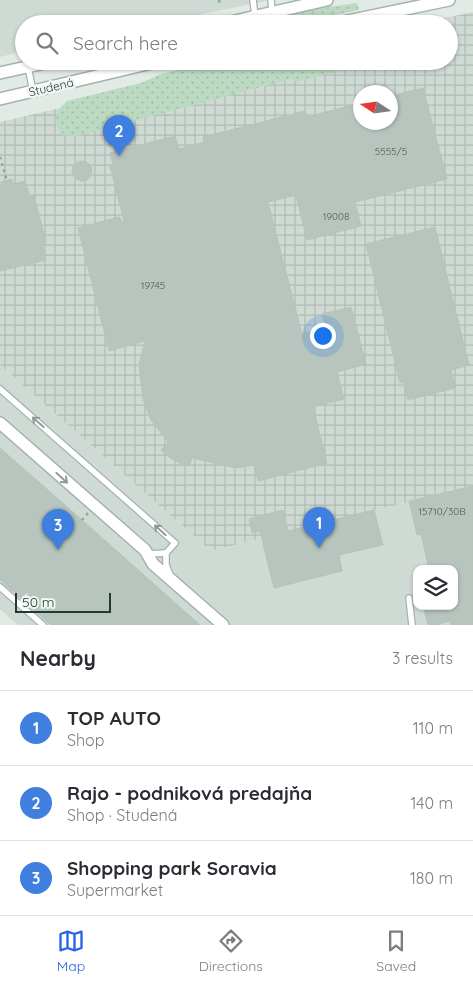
<!DOCTYPE html>
<meta charset="utf-8">
<style>
:root{--surface:#fff;--page:#f7f7f7;--text:#2b2b33;--muted:#7c7c81;--line:#e1e1e2;--accent:#2563eb}
body{margin:0;font-family:Quicksand,sans-serif;background:var(--page);color:var(--text)}
.controls{position:absolute;right:15px;bottom:15px;display:grid;overflow:hidden;border-radius:10px;box-shadow:0 1px 4px #0004}
.controls button{width:45px;height:45px;display:grid;place-items:center;padding:0;border:0;border-bottom:1px solid var(--line);background:var(--surface);color:var(--text);font:25px sans-serif}
.compass{position:absolute;left:353px;top:85px;width:45px;height:45px;border-radius:50%;background:var(--surface);box-shadow:0 1px 4px #0004;rotate:282deg}
.scale{position:absolute;left:15px;bottom:12px;width:96px;box-sizing:border-box;padding-left:5px;border:2px solid #233a31;border-top:0;font-size:14px;line-height:18px;white-space:nowrap;color:#233a31;-webkit-text-stroke:4px #f2f7f4;paint-order:stroke}
.you{position:absolute;left:322px;top:335px;width:18px;height:18px;margin:-12px;border:4px solid #fff;border-radius:50%;background:#1a73e8;box-shadow:0 0 0 8px #1a73e833}
.badge{display:grid;place-items:center;width:32px;height:32px;border-radius:50%;background:var(--accent);color:#fff;font-size:16px;font-weight:700}
.pin{position:absolute;translate:-50% -41px;filter:drop-shadow(0 1px 2px #0008)}
.pin::after{content:'';position:absolute;top:26px;width:18px;height:15px;background:inherit;clip-path:polygon(0 0,100% 0,50% 100%)}
.list{margin:0;padding:0;list-style:none}
h2{display:flex;justify-content:space-between;align-items:center;height:65px;margin:0;padding:0 20px;font-size:21px}
h2 small{font-size:16px;font-weight:400;color:var(--muted)}
.list li{display:grid;grid-template-columns:32px 1fr auto;gap:15px;align-items:center;box-sizing:border-box;height:75px;padding:0 20px;border-top:1px solid var(--line)}
.list b{display:block;font-size:19px;white-space:nowrap}
.list p{margin:0;font-size:16px;white-space:nowrap;color:var(--muted)}
.list em{font-size:16px;font-style:normal;color:var(--muted)}
.icon{flex:none;width:28px;height:28px;fill:none;stroke:currentColor;stroke-width:2;stroke-linecap:round;stroke-linejoin:round}
.map{position:relative;flex:none;width:473px;height:625px;overflow:hidden}
.search{position:absolute;background:var(--surface);box-shadow:0 1px 4px #0004;left:15px;right:15px;top:15px;height:55px;display:flex;align-items:center;gap:12px;box-sizing:border-box;padding:0 18px;border-radius:28px;color:var(--muted);font-size:19px}
.sheet{height:290px;background:var(--surface)}
nav{display:flex;justify-content:space-around;align-items:center;box-sizing:border-box;height:70px;border-top:1px solid var(--line);background:var(--surface);font-size:14px;color:var(--muted)}
nav a{display:grid;justify-items:center;gap:2px}
nav .on{color:var(--accent)}
.map>svg:first-child{display:block}
.built{fill:#d0dad4;fill-rule:evenodd}
.industrial{fill:url(#industrial-grid);fill-rule:evenodd}
.grass{fill:url(#grass-dots)}
.building{fill:#b7c5be;stroke:#b5c3bc}
.lines{fill:none;stroke-linecap:round;stroke-linejoin:round}
.service-casing{stroke:#a5b2ac;stroke-width:8}
.minor-casing{stroke:#a5b2ac;stroke-width:14}
.path{stroke:#85ab9b;stroke-width:2.5;stroke-dasharray:2.5 4;stroke-linecap:butt}
.service{stroke:#fff;stroke-width:5.5}
.minor{stroke:#fff;stroke-width:11}
.oneway{stroke:#919c98}
.labels{text-anchor:middle;dominant-baseline:central;stroke-width:5;stroke-linejoin:round;paint-order:stroke}
.number-label{font-size:10px;fill:#485d54}
.street-label{font-size:12px;fill:#233a31;stroke:#f2f7f4}
</style>
<div class="map">
<svg width="473" height="625" viewBox="0 0 473 625">
<defs>
<pattern id="industrial-grid" width="8" height="8" patternUnits="userSpaceOnUse" patternTransform="scale(1.25)"><rect width="8" height="8" fill="#d0dad4"/><path d="M0 4h8M4 0v8" fill="none" stroke="#b2bcb6"/></pattern>
<pattern id="grass-dots" width="8" height="8" patternUnits="userSpaceOnUse" patternTransform="scale(1.25)"><rect width="8" height="8" fill="#bcdac1"/><path d="M2 2h.1M6 6h.1" fill="none" stroke="#a1bca6" stroke-width="1.8" stroke-linecap="round"/></pattern>
</defs>
<rect width="100%" height="100%" fill="#e2eae6"/>
<g class="built">
<polygon points="0,0 271,0 155,24 24,24 24,51 0,57"/>
<path d="M0,365l211,186 262,-65v139h-455l-18,-16zM417,569h37v37h-37z"/>
</g>
<path class="industrial" d="M473,12v474l-262,65 -211,-186v-243l262,-61h187v-37h-33zM360,92h30v30h-30z"/>
<g class="grass">
<polygon points="357,3 359,10 291,24 289,13"/>
<polygon points="215,61 376,61 296,82 291,79 77,136 62,135 56,124 57,111 67,101 141,83 161,74"/>
</g>
<g class="building">
<polygon points="423,88 447,179 355,202 361,226 307,240 296,195 268,202 302,334 326,327 322,314 351,307 366,364 337,372 344,399 313,407 327,463 258,481 254,465 236,468 192,458 189,466 183,465 167,456 161,450 168,442 151,420 143,399 139,365 145,341 109,351 78,228 119,217 125,225 110,166 113,165 110,153 175,136 179,149 204,142 203,137 305,111 307,117 360,103 360,122 390,122 390,96"/>
<circle cx="82" cy="171" r="10"/>
<polygon points="12,179 13,184 25,181 30,197 34,196 46,242 42,244 46,260 0,271 0,187 2,186 1,182"/>
<polygon points="435,227 469,365 451,370 455,388 408,400 403,382 400,383 366,244"/>
<polygon points="0,448 82,520 200,625 51,625 0,580"/>
<polygon points="473,486 473,625 451,625 450,621 436,625 428,625 423,606 454,606 454,569 429,569 421,534 417,535 409,501"/>
<polygon points="283,510 288,531 374,510 383,545 339,555 342,571 274,588 260,531 252,533 249,519"/>
</g>
<g class="lines">
<defs>
<g id="service">
<polyline points="253,0 255,16 263,24"/>
<polyline points="271,0 273,24"/>
<polyline points="28,67 33,91"/>
<polyline points="0,389 175,543 166,553 166,565 170,575"/>
<polyline points="147,554 166,553"/>
<polyline points="0,587 43,625"/>
<polyline points="409,598 412,625"/>
</g>
<g id="minor">
<polyline points="222,24 327,0"/>
<polyline points="333,24 449,0"/>
<polyline points="0,73 54,61"/>
<polyline points="0,99 160,61"/>
<polyline points="0,423 145,550 153,564 223,625"/>
</g>
</defs>
<use href="#service" class="service-casing"/>
<use href="#minor" class="minor-casing"/>
<g class="path">
<polyline points="219,0 220,6"/>
<polyline points="0,157 7,181"/>
<polyline points="82,520 88,513"/>
</g>
<use href="#service" class="service"/>
<use href="#minor" class="minor"/>
</g>
<defs><path id="oneway-shaft" d="M-6 0H5M1.5-3L5.5 0L1.5 3" fill="none" stroke-width="1.6" stroke-linecap="round" stroke-linejoin="round" transform="scale(1.25)"/></defs>
<g class="oneway">
<use href="#oneway-shaft" transform="translate(38 422) rotate(-139)"/>
<use href="#oneway-shaft" transform="translate(62 478) rotate(42)"/>
<use href="#oneway-shaft" transform="translate(160 530) rotate(-138)"/>
</g>
<g class="labels">
<g class="number-label">
<text x="391" y="151">5555/5</text>
<text x="336" y="216">19008</text>
<text x="153" y="285">19745</text>
<text x="442" y="511">15710/30B</text>
</g>
<g class="street-label">
<text transform="translate(51 87) rotate(-13)">Studená</text>
</g>
</g>
</svg>
<div class="controls">
<button><svg class="icon" aria-label="layers" viewBox="0 0 24 24"><path d="M12 4l9 5-9 5-9-5zM3 14l9 5 9-5"/></svg></button>
</div>
<svg class="compass" viewBox="-18 -18 36 36"><path d="M0-13l5 13h-10z" fill="#e53935"/><path d="M0 13l5-13h-10z" fill="#7c7c81"/></svg>
<div class="scale">50 m</div>
<div class="you"></div>
<div class="pin badge" style="left:319px;top:548px;background:#3f7fe0">1</div>
<div class="pin badge" style="left:119px;top:156px;background:#3f7fe0">2</div>
<div class="pin badge" style="left:58px;top:550px;background:#3f7fe0">3</div>
<div class="search"><svg class="icon" aria-label="search" viewBox="0 0 24 24"><circle cx="10" cy="10" r="6"/><path d="M15 15l6 6"/></svg>Search here</div>
</div>
<section class="sheet">
<h2>Nearby<small>3 results</small></h2>
<ul class="list">
<li><span class="badge" style="background:#3f7fe0">1</span><div><b>TOP AUTO</b><p>Shop</p></div><em>110 m</em></li>
<li><span class="badge" style="background:#3f7fe0">2</span><div><b>Rajo - podniková predajňa</b><p>Shop · Studená</p></div><em>140 m</em></li>
<li><span class="badge" style="background:#3f7fe0">3</span><div><b>Shopping park Soravia</b><p>Supermarket</p></div><em>180 m</em></li>
</ul>
</section>
<nav>
<a class="on"><svg class="icon" aria-label="map" viewBox="0 0 24 24"><path d="M3 6l6-2 6 2 6-2v14l-6 2-6-2-6 2zM9 4v14M15 6v14"/></svg>Map</a>
<a><svg class="icon" aria-label="directions" viewBox="0 0 24 24"><path d="M12 3l9 9-9 9-9-9zM9 14v-3h6M13 9l2 2-2 2"/></svg>Directions</a>
<a><svg class="icon" aria-label="saved" viewBox="0 0 24 24"><path d="M7 4h10v16l-5-4-5 4z"/></svg>Saved</a>
</nav>
